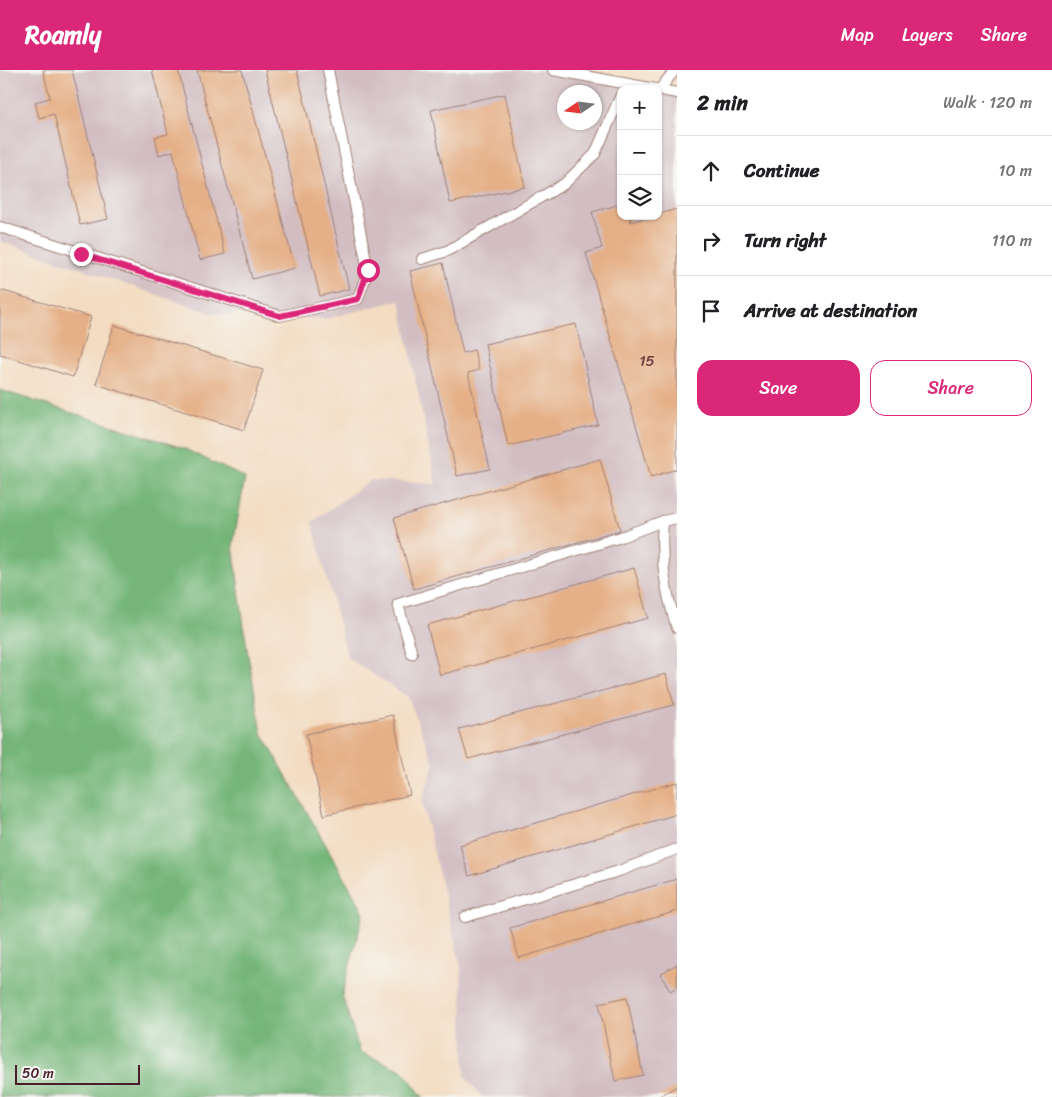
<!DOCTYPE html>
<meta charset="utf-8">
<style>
:root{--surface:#fff;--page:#f6f6f6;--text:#202124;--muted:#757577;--line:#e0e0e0;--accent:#db2777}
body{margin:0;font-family:Sriracha,sans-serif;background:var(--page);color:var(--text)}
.controls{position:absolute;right:15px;top:15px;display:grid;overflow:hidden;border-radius:10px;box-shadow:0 1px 4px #0004}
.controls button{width:45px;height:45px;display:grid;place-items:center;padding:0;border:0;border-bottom:1px solid var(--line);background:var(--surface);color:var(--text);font:25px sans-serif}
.compass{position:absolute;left:557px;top:15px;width:45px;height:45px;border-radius:50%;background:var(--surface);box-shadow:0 1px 4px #0004;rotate:257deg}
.scale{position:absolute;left:15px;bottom:12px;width:125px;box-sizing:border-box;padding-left:5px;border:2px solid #4a1f2b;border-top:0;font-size:14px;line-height:18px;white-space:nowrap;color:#4a1f2b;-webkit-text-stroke:4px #f6f6f2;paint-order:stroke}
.stop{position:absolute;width:15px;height:15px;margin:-11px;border:4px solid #db2777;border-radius:50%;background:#fff}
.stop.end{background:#db2777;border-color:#fff;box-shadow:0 1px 5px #0008}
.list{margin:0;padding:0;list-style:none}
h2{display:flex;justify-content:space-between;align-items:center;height:65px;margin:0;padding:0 20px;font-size:21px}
h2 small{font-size:16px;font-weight:400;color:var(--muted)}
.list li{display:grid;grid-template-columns:32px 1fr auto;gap:15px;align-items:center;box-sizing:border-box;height:70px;padding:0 20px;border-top:1px solid var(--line)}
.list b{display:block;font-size:19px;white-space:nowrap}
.list em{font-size:16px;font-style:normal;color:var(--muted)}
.actions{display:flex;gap:10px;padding:15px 20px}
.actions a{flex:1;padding:11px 0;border:1px solid var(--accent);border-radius:15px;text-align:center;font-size:18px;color:var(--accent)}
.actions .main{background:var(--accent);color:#fff}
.icon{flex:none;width:28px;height:28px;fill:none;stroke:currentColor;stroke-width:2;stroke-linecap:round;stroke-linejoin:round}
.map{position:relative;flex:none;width:677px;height:1027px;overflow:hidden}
header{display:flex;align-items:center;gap:30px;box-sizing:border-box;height:70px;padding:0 25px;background:var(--accent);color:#fff}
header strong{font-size:24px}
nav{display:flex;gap:28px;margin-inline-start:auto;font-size:18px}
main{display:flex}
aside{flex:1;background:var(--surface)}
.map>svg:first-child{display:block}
.industrial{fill:#d2bec2;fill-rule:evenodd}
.forest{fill:#74b678;stroke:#5f6a52}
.building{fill:#e5b087}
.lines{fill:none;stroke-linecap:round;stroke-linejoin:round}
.service-casing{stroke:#9e7e76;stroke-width:12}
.service{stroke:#fff;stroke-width:10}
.route{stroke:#db2777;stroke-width:6}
.labels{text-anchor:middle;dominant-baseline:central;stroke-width:5;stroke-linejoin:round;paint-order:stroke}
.number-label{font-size:15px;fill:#714342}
</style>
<header>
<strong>Roamly</strong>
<nav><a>Map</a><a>Layers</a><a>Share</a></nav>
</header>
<main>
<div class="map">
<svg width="677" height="1027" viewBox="0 0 677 1027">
<rect width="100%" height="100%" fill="#f6f6f2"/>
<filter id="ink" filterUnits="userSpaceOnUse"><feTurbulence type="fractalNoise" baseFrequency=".02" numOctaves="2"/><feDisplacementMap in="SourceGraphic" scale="10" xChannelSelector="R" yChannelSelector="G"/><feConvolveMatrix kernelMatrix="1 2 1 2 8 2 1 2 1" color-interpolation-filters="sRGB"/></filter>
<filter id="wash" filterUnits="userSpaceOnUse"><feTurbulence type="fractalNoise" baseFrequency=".0096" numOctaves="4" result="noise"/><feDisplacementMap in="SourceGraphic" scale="20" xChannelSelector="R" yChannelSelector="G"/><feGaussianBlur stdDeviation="1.12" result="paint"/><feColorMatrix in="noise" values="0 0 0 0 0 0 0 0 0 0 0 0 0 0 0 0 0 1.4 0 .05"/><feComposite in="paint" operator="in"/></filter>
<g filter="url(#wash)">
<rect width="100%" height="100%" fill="#f3dcc1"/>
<path class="industrial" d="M0,0h578l99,19v1008h-195l-17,-20 -4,-110 -39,-165 12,-39 -26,-66 -60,-39 -36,-136 59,-42 65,4 -36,-184 -75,19 -115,-6 -210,-72zM621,19h37v127h-37zM564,22h30v30h-30z"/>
<polygon class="forest" points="0,320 183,378 245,408 233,475 247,579 262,663 364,842 342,925 360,982 402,1000 423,1027 0,1027"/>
<g id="blocks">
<g class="building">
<polygon points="43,0 72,0 108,149 80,155 54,44 39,48 35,32 50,28"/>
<polygon points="152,0 178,0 225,184 200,190 173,81 159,85 155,67 168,64"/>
<polygon points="197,0 242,0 295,198 252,209"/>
<polygon points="265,0 297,0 349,219 320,226"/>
<polygon points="505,24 525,117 450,133 431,40"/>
<polygon points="621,134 621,146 629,146 631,152 677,139 677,399 651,407 586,183 602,178 592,142"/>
<polygon points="443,193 463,283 474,280 479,300 468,303 490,399 457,406 410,201"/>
<polygon points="0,220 91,247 73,307 0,284"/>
<polygon points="576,254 598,355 508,376 485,274"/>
<polygon points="114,255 263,300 244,360 96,314"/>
<polygon points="600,389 620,460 414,519 394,448"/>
<polygon points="634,498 648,548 440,605 427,555"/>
<polygon points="666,604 674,635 468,689 459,659"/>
<polygon points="393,645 410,725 324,745 306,664"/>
<polygon points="677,712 677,744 469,806 460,775"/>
<polygon points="677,809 677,841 519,888 510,858"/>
<polygon points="677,894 677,917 670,921 660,904"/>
<polygon points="627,927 643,1005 615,1011 599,933"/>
<polygon points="677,1016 677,1027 658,1027"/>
</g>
</g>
</g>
<g filter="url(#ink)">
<use href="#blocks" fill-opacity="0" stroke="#9e7e76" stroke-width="1"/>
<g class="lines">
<defs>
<g id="service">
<polyline points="553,0 677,23"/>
<polyline points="660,19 675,0"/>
<polyline points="0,157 280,246 358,229 368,200 328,0"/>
<polyline points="422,189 447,181 564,114 595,84 621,25"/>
<path d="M677,448l-14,3c-3,38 2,70 14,107"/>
<polyline points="412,584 398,534 621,467 663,451"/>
<polyline points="465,847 619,801 677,779"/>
</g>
</defs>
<use href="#service" class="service-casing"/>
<use href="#service" class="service"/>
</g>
</g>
<g class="lines" filter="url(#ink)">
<polyline class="route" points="81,184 280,246 358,229 368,200"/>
</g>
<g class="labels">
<g class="number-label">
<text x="647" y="291">15</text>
</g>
</g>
</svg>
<div class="controls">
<button>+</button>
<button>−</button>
<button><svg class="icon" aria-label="layers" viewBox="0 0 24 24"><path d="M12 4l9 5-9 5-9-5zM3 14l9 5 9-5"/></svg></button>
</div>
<svg class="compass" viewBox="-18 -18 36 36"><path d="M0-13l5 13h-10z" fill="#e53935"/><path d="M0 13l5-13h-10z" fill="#757577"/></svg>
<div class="scale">50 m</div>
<div class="stop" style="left:368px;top:200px"></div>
<div class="stop end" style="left:81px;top:184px"></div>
</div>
<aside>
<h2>2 min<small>Walk · 120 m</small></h2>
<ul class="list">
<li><svg class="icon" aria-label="ahead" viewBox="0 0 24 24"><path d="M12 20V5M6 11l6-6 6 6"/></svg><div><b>Continue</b></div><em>10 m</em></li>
<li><svg class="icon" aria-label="right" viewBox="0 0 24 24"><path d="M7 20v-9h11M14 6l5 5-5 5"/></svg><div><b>Turn right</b></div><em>110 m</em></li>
<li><svg class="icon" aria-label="arrive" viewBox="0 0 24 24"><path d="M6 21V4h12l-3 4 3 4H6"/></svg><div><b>Arrive at destination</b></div></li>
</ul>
<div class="actions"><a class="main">Save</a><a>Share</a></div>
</aside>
</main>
